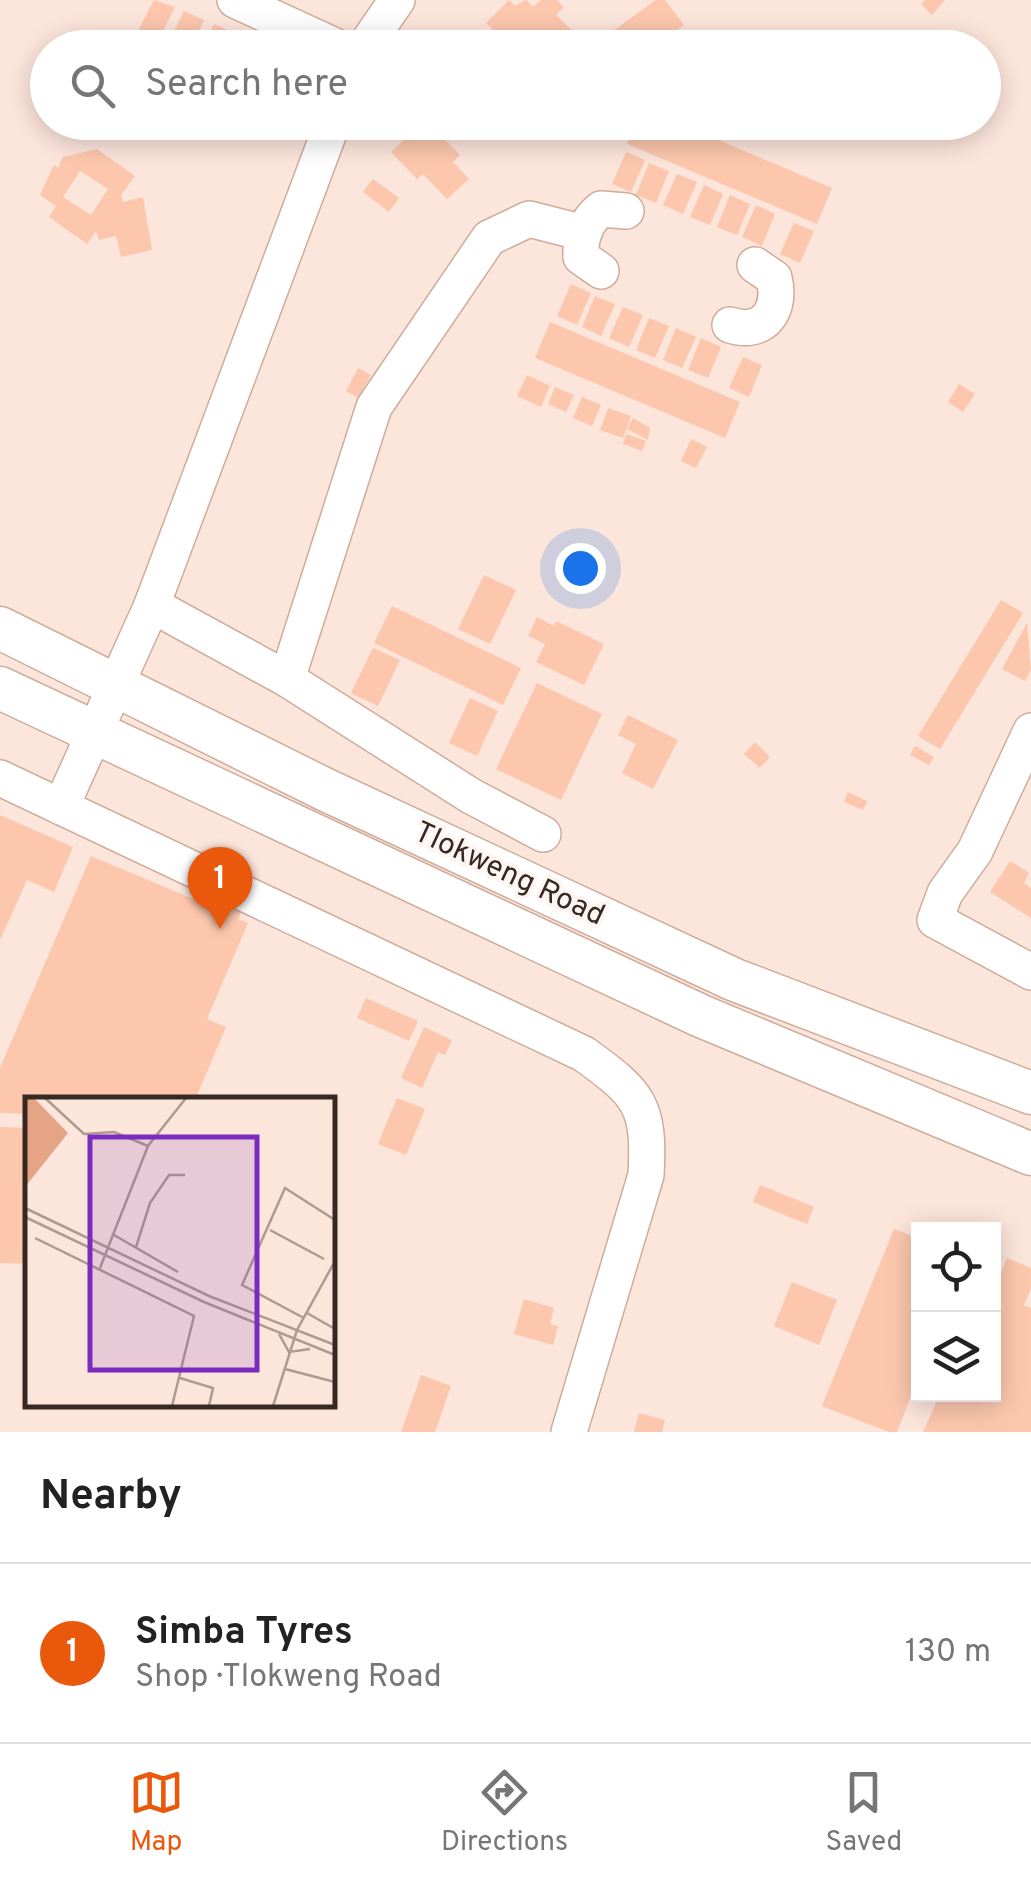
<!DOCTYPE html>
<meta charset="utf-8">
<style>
:root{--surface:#fff;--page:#f6f6f6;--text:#222;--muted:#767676;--line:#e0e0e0;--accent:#ea580c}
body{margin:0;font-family:Overpass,sans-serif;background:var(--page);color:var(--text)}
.controls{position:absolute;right:30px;bottom:30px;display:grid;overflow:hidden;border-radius:0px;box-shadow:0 5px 25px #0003}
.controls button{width:90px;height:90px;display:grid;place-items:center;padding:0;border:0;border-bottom:2px solid var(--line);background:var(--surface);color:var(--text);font:50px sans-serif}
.you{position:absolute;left:580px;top:568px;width:35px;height:35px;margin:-25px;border:8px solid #fff;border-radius:50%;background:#1a73e8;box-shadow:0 0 0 15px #1a73e833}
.badge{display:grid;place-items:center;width:65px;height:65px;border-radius:50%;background:var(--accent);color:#fff;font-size:32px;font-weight:700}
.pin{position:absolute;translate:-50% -82px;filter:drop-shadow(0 2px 5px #0008)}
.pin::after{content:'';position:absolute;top:52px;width:35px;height:30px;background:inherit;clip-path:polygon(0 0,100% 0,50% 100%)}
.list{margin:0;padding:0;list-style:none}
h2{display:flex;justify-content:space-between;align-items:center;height:130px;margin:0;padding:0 40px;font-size:42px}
h2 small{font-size:32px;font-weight:400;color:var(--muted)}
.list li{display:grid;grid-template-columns:65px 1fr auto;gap:30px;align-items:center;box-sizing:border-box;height:180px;padding:0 40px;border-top:2px solid var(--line)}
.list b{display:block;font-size:38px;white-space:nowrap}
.list p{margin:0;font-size:32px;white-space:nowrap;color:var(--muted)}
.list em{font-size:32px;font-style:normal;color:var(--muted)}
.icon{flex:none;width:55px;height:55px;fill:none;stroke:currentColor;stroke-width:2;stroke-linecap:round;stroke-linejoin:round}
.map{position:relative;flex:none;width:1031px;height:1432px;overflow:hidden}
.search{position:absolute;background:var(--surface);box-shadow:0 5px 25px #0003;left:30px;right:30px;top:30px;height:110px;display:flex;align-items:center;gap:25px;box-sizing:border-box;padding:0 35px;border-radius:55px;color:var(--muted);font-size:38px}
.sheet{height:310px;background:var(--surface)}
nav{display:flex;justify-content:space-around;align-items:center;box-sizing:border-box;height:140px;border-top:2px solid var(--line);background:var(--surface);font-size:28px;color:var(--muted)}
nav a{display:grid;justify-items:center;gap:5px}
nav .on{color:var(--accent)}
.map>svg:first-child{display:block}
.building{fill:#fcc7ad;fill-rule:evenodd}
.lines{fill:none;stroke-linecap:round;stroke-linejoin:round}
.minor-casing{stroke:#cfac9b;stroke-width:38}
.major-casing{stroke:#cfac9b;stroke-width:45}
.minor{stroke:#fff;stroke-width:35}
.major{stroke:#fff;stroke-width:42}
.labels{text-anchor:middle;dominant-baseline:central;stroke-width:8;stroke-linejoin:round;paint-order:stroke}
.street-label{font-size:30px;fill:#362922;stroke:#fef6f2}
.inset-road{fill:none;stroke:#ad9a91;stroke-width:2.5}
.view{fill:#7b2cbf;fill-opacity:0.15;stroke:#7b2cbf;stroke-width:5}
.inset-edge{fill:none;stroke:#362922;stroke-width:5}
</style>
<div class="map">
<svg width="1031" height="1432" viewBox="0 0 1031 1432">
<rect width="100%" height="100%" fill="#fce5db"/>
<g class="building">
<polygon points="154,0 175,7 159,39 139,29"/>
<polygon points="509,0 515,6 526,0 533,7 541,0 557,0 564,7 556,15 590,48 511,48 486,23"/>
<polygon points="656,0 665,0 684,25 654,48 619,48 609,34"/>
<polygon points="926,0 945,0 932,15 921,4"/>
<polygon points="184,11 204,20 191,48 168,43"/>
<polygon points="214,24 234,33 227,48 202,48"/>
<polygon points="199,122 224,122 216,139 195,129"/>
<polygon points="409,122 428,122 460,155 453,162 469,179 447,199 423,174 417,179 391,152 403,141 397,134"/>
<polygon points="636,122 676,122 832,188 817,224 627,144"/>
<path d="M97,149l38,27 -14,19 2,7 20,-5 9,53 -31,7 -5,-21 -17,4 -3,-9 -9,13 -38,-27 7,-11 -16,-11 14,-30 4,3 5,-11zM80,171l28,18 -17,26 -28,-18z"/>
<polygon points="626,152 645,160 631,192 612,184"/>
<polygon points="649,163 669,171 656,203 636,195"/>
<polygon points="677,174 697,182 683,214 663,205"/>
<polygon points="373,179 399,198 389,212 363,192"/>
<polygon points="704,185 723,194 710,225 690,217"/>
<polygon points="730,195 750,204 737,235 717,227"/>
<polygon points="756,205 775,214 762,246 742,237"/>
<polygon points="794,223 814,231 800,263 780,254"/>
<polygon points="571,284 591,293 577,325 557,316"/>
<polygon points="595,296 615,304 601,336 582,327"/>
<polygon points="623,307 643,315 629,347 609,338"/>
<polygon points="649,318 669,326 655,358 636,350"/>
<polygon points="550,322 740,402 725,438 535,358"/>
<polygon points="676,328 696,337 682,368 663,360"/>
<polygon points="701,338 721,347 708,378 688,370"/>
<polygon points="743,357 762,365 749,397 729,388"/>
<polygon points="358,368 371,375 358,398 346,391"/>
<polygon points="527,375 550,386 541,407 517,396"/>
<polygon points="959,384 975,394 963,412 948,402"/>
<polygon points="555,387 574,395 566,412 548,404"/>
<polygon points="582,397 601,405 592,426 573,418"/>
<polygon points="608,408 631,416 623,438 600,430"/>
<polygon points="633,418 650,428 648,440 627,429"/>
<polygon points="626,434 646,441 642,451 623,444"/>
<polygon points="691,439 707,447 696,468 681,461"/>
<polygon points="484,575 516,590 490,644 458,629"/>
<polygon points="1001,600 1023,613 940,749 918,736"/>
<polygon points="392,606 521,668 503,705 374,643"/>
<polygon points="537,617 554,626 556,621 604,644 584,685 536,662 545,644 528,636"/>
<polygon points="1027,623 1031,670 1025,681 1002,669"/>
<polygon points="373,648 400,660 378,706 351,693"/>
<polygon points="537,683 602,714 561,800 496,769"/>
<polygon points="470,698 498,711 477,756 449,743"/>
<polygon points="628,715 678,740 653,789 622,773 636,744 618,735"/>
<polygon points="755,742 770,757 760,768 744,754"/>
<polygon points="915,746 934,757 929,765 910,755"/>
<polygon points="848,792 867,801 863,810 844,802"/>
<polygon points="0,815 73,847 54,892 27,880 0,940"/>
<polygon points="91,856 205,904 213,883 247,898 238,919 248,923 207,1019 226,1027 195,1100 28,1100 28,1114 0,1113 0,1068"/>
<polygon points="1010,861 1029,873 1024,883 1031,888 1031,918 990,892"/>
<polygon points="366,998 418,1021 409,1041 357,1018"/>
<polygon points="424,1027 452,1040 445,1055 438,1052 422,1088 401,1078"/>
<polygon points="397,1098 425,1109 406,1155 378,1144"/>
<polygon points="0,1127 28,1128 28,1264 0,1263"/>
<polygon points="760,1185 814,1207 807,1224 753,1202"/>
<polygon points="894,1229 918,1238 918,1378 897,1432 889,1432 822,1406"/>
<polygon points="1007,1258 1031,1268 1031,1289 1024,1305 1031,1308 1031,1432 923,1432 940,1394 994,1394 994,1288"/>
<polygon points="792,1282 837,1300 819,1345 774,1326"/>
<polygon points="524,1299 554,1308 550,1324 558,1326 553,1345 514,1334"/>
<polygon points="421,1375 451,1386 435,1432 401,1432"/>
<polygon points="639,1413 665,1420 662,1432 634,1432"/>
</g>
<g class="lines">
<defs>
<g id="minor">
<polyline points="235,0 339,48"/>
<polyline points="364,48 397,0"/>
<path d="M601,271l-20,-14c-1,-20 4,-35 20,-48l25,2"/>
<path d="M730,325c34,11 52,-15 44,-47l-19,-13"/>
<polyline points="152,605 287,679 471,796 543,834"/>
<polyline points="287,679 374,407 489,238 529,219 584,233"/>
<polyline points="1031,731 975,851 945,893 935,920 1031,972"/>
<path d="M0,778l584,276c55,40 66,50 62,121l-77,257"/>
<polyline points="61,807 152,605 333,122"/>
</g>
<g id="major">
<polyline points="0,628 324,789 735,980 1031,1093"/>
<polyline points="0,688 701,1016 1031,1154"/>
</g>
</defs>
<use href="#minor" class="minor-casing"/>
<use href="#major" class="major-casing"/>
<use href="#minor" class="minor"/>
<use href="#major" class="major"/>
</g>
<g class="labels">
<g class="street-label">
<text transform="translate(509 875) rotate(25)">Tlokweng Road</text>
</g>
</g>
<g transform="translate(25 1097)">
<rect width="310" height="310" fill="#fce5db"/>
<path d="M0,1h9l34,35 -43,54z" fill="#e4a485"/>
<path class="inset-road" d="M20,1l39,36 30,-2 34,14M0,111l184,88 126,49M0,120l179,85 131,53M245,133l54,29M89,138l64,37M10,141l159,78 -22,90M111,150l14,-44 19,-28h16M75,171l48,-122 38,-48M282,216l28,16M279,221l-62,-33 43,-97 50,32M254,237l10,18 21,-3M260,272l50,13M155,281l33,10 -4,18M248,309l24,-76 38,-69"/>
<path class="view" d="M65,40h167v233h-167z"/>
<rect width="310" height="310" class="inset-edge"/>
</g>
</svg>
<div class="controls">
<button><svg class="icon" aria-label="locate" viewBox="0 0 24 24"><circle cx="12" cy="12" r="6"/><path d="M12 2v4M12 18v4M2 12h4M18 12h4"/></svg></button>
<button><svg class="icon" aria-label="layers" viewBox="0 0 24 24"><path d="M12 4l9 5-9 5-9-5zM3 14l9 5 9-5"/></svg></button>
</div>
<div class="you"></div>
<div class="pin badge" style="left:220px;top:929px">1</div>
<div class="search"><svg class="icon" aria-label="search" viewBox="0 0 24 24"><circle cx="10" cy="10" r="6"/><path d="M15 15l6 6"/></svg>Search here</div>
</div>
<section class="sheet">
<h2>Nearby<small></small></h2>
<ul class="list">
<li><span class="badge">1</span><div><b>Simba Tyres</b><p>Shop · Tlokweng Road</p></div><em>130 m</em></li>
</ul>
</section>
<nav>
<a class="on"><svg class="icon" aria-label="map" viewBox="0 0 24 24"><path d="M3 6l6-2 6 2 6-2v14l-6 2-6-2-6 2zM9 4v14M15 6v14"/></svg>Map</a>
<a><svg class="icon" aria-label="directions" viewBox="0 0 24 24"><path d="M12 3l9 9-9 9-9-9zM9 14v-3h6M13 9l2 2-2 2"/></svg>Directions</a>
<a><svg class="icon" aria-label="saved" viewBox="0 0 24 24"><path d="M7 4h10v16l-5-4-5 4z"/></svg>Saved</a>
</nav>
